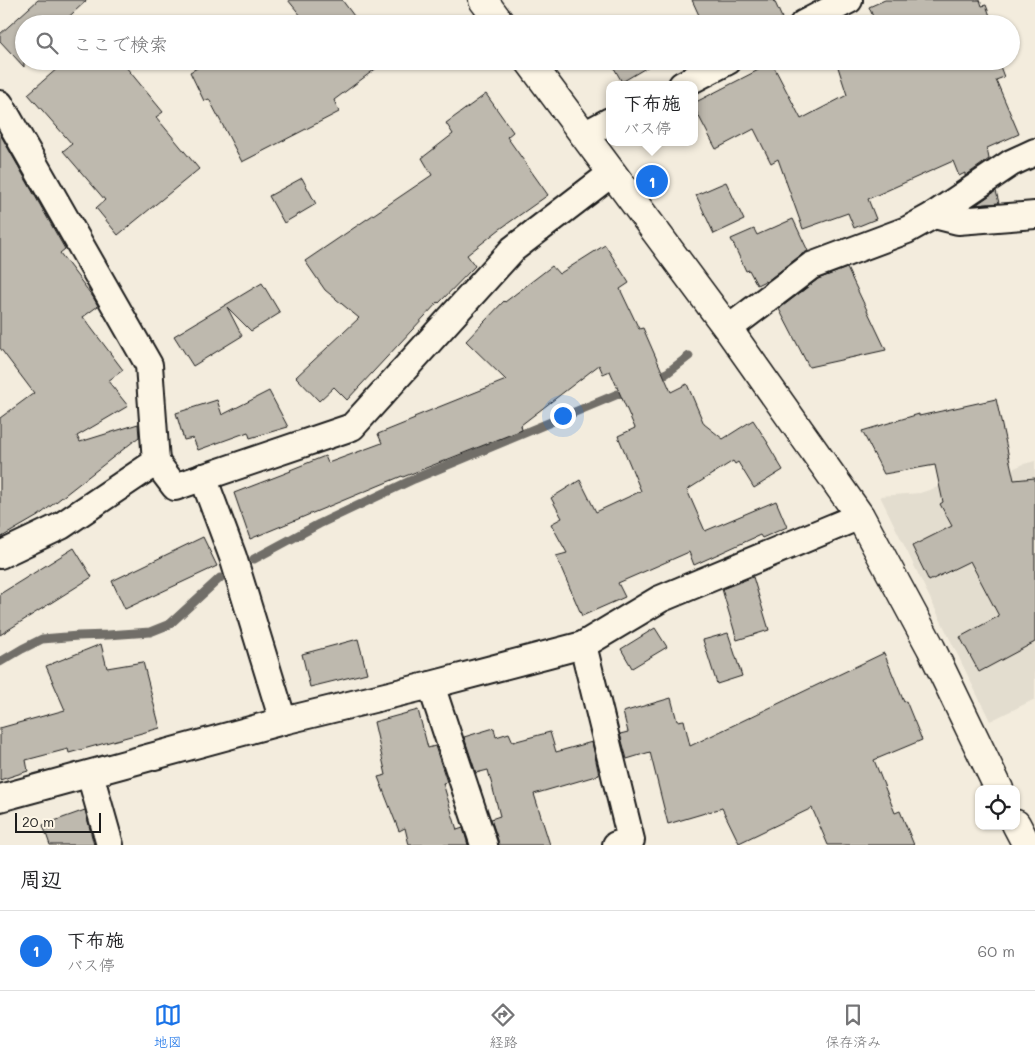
<!DOCTYPE html>
<html lang="ja">
<meta charset="utf-8">
<style>
:root{--surface:#fff;--page:#f6f6f6;--text:#202124;--muted:#757577;--line:#e0e0e0;--accent:#1a73e8}
body{margin:0;font-family:Mali,"Klee One",sans-serif;background:var(--page);color:var(--text)}
.controls{position:absolute;right:15px;bottom:15px;display:grid;overflow:hidden;border-radius:10px;box-shadow:0 1px 4px #0004}
.controls button{width:45px;height:45px;display:grid;place-items:center;padding:0;border:0;border-bottom:1px solid var(--line);background:var(--surface);color:var(--text);font:25px sans-serif}
.scale{position:absolute;left:15px;bottom:12px;width:86px;box-sizing:border-box;padding-left:5px;border:2px solid #1c1c1c;border-top:0;font-size:14px;line-height:18px;white-space:nowrap;color:#1c1c1c;-webkit-text-stroke:4px #fcf5e5;paint-order:stroke}
.you{position:absolute;left:562px;top:415px;width:18px;height:18px;margin:-12px;border:4px solid #fff;border-radius:50%;background:#1a73e8;box-shadow:0 0 0 8px #1a73e833}
.badge{display:grid;place-items:center;width:32px;height:32px;border-radius:50%;background:var(--accent);color:#fff;font-size:16px;font-weight:700}
.pin{position:absolute;translate:-50% -50%;border:2px solid #fff;box-shadow:0 1px 5px #0006}
.popup{position:absolute;left:606px;top:81px;width:92px;height:65px;box-sizing:border-box;display:grid;place-content:center;border-radius:10px;background:var(--surface);filter:drop-shadow(0 1px 4px #0005);font-size:16px;white-space:nowrap;color:var(--muted)}
.popup b{font-size:19px;color:var(--text)}
.popup::after{content:'';position:absolute;left:50%;top:100%;margin-left:-10px;border:10px solid transparent;border-top-color:var(--surface)}
.list{margin:0;padding:0;list-style:none}
h2{display:flex;justify-content:space-between;align-items:center;height:65px;margin:0;padding:0 20px;font-size:21px}
h2 small{font-size:16px;font-weight:400;color:var(--muted)}
.list li{display:grid;grid-template-columns:32px 1fr auto;gap:15px;align-items:center;box-sizing:border-box;height:80px;padding:0 20px;border-top:1px solid var(--line)}
.list b{display:block;font-size:19px;white-space:nowrap}
.list p{margin:0;font-size:16px;white-space:nowrap;color:var(--muted)}
.list em{font-size:16px;font-style:normal;color:var(--muted)}
.icon{flex:none;width:28px;height:28px;fill:none;stroke:currentColor;stroke-width:2;stroke-linecap:round;stroke-linejoin:round}
.map{position:relative;flex:none;width:1035px;height:845px;overflow:hidden}
.search{position:absolute;background:var(--surface);box-shadow:0 1px 4px #0004;left:15px;right:15px;top:15px;height:55px;display:flex;align-items:center;gap:12px;box-sizing:border-box;padding:0 18px;border-radius:28px;color:var(--muted);font-size:19px}
.sheet{height:145px;background:var(--surface)}
nav{display:flex;justify-content:space-around;align-items:center;box-sizing:border-box;height:70px;border-top:1px solid var(--line);background:var(--surface);font-size:14px;color:var(--muted)}
nav a{display:grid;justify-items:center;gap:2px}
nav .on{color:var(--accent)}
.map>svg:first-child{display:block}
.built{fill:#e3ddcf}
.lines{fill:none;stroke-linecap:round;stroke-linejoin:round}
.stream{stroke:#716e68;stroke-width:9}
.building{fill:#beb9ae;stroke:#1c1c1c}
.minor-casing{stroke:#1c1c1c;stroke-width:30}
.tertiary-casing{stroke:#1c1c1c;stroke-width:31}
.minor{stroke:#fcf5e5;stroke-width:26}
.tertiary{stroke:#fcf5e5;stroke-width:28}
</style>
<div class="map">
<svg width="1035" height="845" viewBox="0 0 1035 845">
<rect width="100%" height="100%" fill="#f3ecdd"/>
<filter id="ink" filterUnits="userSpaceOnUse"><feTurbulence type="fractalNoise" baseFrequency=".02" numOctaves="2"/><feDisplacementMap in="SourceGraphic" scale="10" xChannelSelector="R" yChannelSelector="G"/><feConvolveMatrix kernelMatrix="1 2 1 2 8 2 1 2 1" color-interpolation-filters="sRGB"/></filter>
<g filter="url(#ink)">
<polygon class="built" points="1035,461 1035,699 990,721 880,496 920,493 953,482 988,479 1024,464"/>
<g class="lines">
<g class="stream">
<polyline points="653,379 667,373 689,356"/>
<polyline points="254,559 319,524 414,479 630,389"/>
<polyline points="0,662 22,649 42,639 78,636 108,635 150,632 170,624 220,578"/>
</g>
</g>
<g class="building">
<polygon points="38,0 87,0 61,24 24,24 24,67 0,41 0,34"/>
<polygon points="288,0 342,0 360,24 286,24 301,16"/>
<polygon points="692,0 774,0 782,18 769,24 703,24"/>
<polygon points="885,0 980,0 982,6 986,5 993,24 876,24 869,7"/>
<polygon points="66,61 121,61 163,112 156,117 199,169 118,235 96,208 105,200 63,151 72,144 28,94"/>
<polygon points="210,61 386,61 334,100 339,112 242,162 209,99 204,101 190,72"/>
<polygon points="610,61 655,61 656,62 622,82"/>
<polygon points="836,61 998,61 1004,77 996,80 1019,134 987,148 989,159 965,176 965,173 959,176 953,161 868,199 876,219 854,228 848,213 803,229 778,159 771,163 754,129 716,149 694,107 694,103 772,63 801,119 847,95"/>
<polygon points="486,94 513,132 507,137 548,195 500,229 467,255 475,266 439,303 438,302 347,400 334,387 319,401 296,377 359,318 325,290 305,261 432,175 422,158 453,134 446,123"/>
<polygon points="0,134 65,249 60,253 93,297 98,306 83,317 123,370 108,381 128,406 77,436 80,442 138,424 139,437 38,516 0,538 0,418 34,393 0,348"/>
<polygon points="302,178 316,204 284,223 269,196"/>
<polygon points="726,182 744,220 714,234 696,195"/>
<polygon points="996,191 999,203 976,205"/>
<polygon points="793,219 808,251 802,254 766,282 765,281 757,285 749,270 746,271 731,239 754,229 757,235"/>
<polygon points="605,245 629,283 620,289 639,329 643,328 671,392 687,384 704,424 723,439 753,420 768,443 767,443 783,470 754,488 738,462 735,464 733,461 687,490 705,531 776,501 787,527 762,538 760,535 694,565 689,552 618,583 625,597 582,616 556,556 567,553 551,524 562,518 551,498 580,480 596,512 641,491 618,436 635,428 610,371 603,374 599,365 521,425 522,430 403,477 402,476 250,539 234,493 291,471 290,470 325,456 328,463 382,443 378,434 415,419 414,417 506,380 466,341 504,301 505,302 552,266 559,274"/>
<polygon points="847,268 886,350 809,367 779,309 818,279"/>
<polygon points="262,283 280,313 251,331 227,307 242,336 193,366 174,336"/>
<polygon points="269,391 288,427 250,438 248,432 198,450 193,438 184,440 176,413 217,400 222,415"/>
<polygon points="996,399 1014,480 1035,478 1035,642 979,672 960,637 999,616 970,561 929,581 912,546 952,526 940,504 943,502 935,465 884,474 862,431 919,414 919,416"/>
<polygon points="203,537 217,566 125,609 112,581"/>
<polygon points="74,548 92,577 0,635 0,594"/>
<polygon points="753,577 769,630 737,640 722,589"/>
<polygon points="655,628 667,647 632,668 621,649"/>
<polygon points="728,633 742,676 717,684 703,640"/>
<polygon points="358,639 367,673 310,687 302,654"/>
<polygon points="101,644 107,668 143,662 160,728 69,753 68,749 26,760 28,771 0,780 0,728 65,710 46,666"/>
<polygon points="884,653 904,702 906,701 922,740 874,760 895,813 900,811 914,845 828,845 812,808 739,843 722,808 668,824 650,752 627,759 620,734 628,732 623,712 671,698 677,721 684,720 690,746"/>
<polygon points="418,710 428,748 435,746 447,782 443,783 457,830 463,828 468,845 409,845 405,828 399,831 378,777 386,775 374,722"/>
<polygon points="494,728 496,737 509,733 513,742 550,732 556,752 592,742 599,775 534,794 550,845 499,845 498,840 491,819 500,816 488,770 476,773 464,737"/>
<polygon points="85,810 94,845 50,845 43,825"/>
</g>
<g class="lines">
<defs>
<g id="minor">
<polyline points="803,24 849,0"/>
<polyline points="682,85 728,61"/>
<polyline points="0,104 149,365 156,462 61,526 0,555"/>
<polyline points="584,135 610,121"/>
<polyline points="934,215 958,221 1035,215"/>
<polyline points="728,329 811,266 907,230 934,215 1011,163 1035,152"/>
<polyline points="156,462 175,487 352,427 513,249 612,173"/>
<polyline points="203,477 233,557 283,721"/>
<polyline points="583,645 631,840 616,845"/>
<polyline points="431,685 484,845"/>
<polyline points="90,774 110,845"/>
<polyline points="0,798 283,721 431,685 583,645 660,599 860,516"/>
</g>
<g id="tertiary">
<polyline points="483,0 501,24"/>
<polyline points="529,61 728,329 860,516 931,648 999,789"/>
<polyline points="1016,824 1027,845"/>
</g>
</defs>
<use href="#minor" class="minor-casing"/>
<use href="#tertiary" class="tertiary-casing"/>
<use href="#minor" class="minor"/>
<use href="#tertiary" class="tertiary"/>
</g>
</g>
</svg>
<div class="controls">
<button><svg class="icon" aria-label="locate" viewBox="0 0 24 24"><circle cx="12" cy="12" r="6"/><path d="M12 2v4M12 18v4M2 12h4M18 12h4"/></svg></button>
</div>
<div class="scale">20 m</div>
<div class="you"></div>
<div class="pin badge" style="left:652px;top:181px">1</div>
<div class="popup"><b>下布施</b>バス停</div>
<div class="search"><svg class="icon" aria-label="search" viewBox="0 0 24 24"><circle cx="10" cy="10" r="6"/><path d="M15 15l6 6"/></svg>ここで検索</div>
</div>
<section class="sheet">
<h2>周辺<small></small></h2>
<ul class="list">
<li><span class="badge">1</span><div><b>下布施</b><p>バス停</p></div><em>60 m</em></li>
</ul>
</section>
<nav>
<a class="on"><svg class="icon" aria-label="map" viewBox="0 0 24 24"><path d="M3 6l6-2 6 2 6-2v14l-6 2-6-2-6 2zM9 4v14M15 6v14"/></svg>地図</a>
<a><svg class="icon" aria-label="directions" viewBox="0 0 24 24"><path d="M12 3l9 9-9 9-9-9zM9 14v-3h6M13 9l2 2-2 2"/></svg>経路</a>
<a><svg class="icon" aria-label="saved" viewBox="0 0 24 24"><path d="M7 4h10v16l-5-4-5 4z"/></svg>保存済み</a>
</nav>
